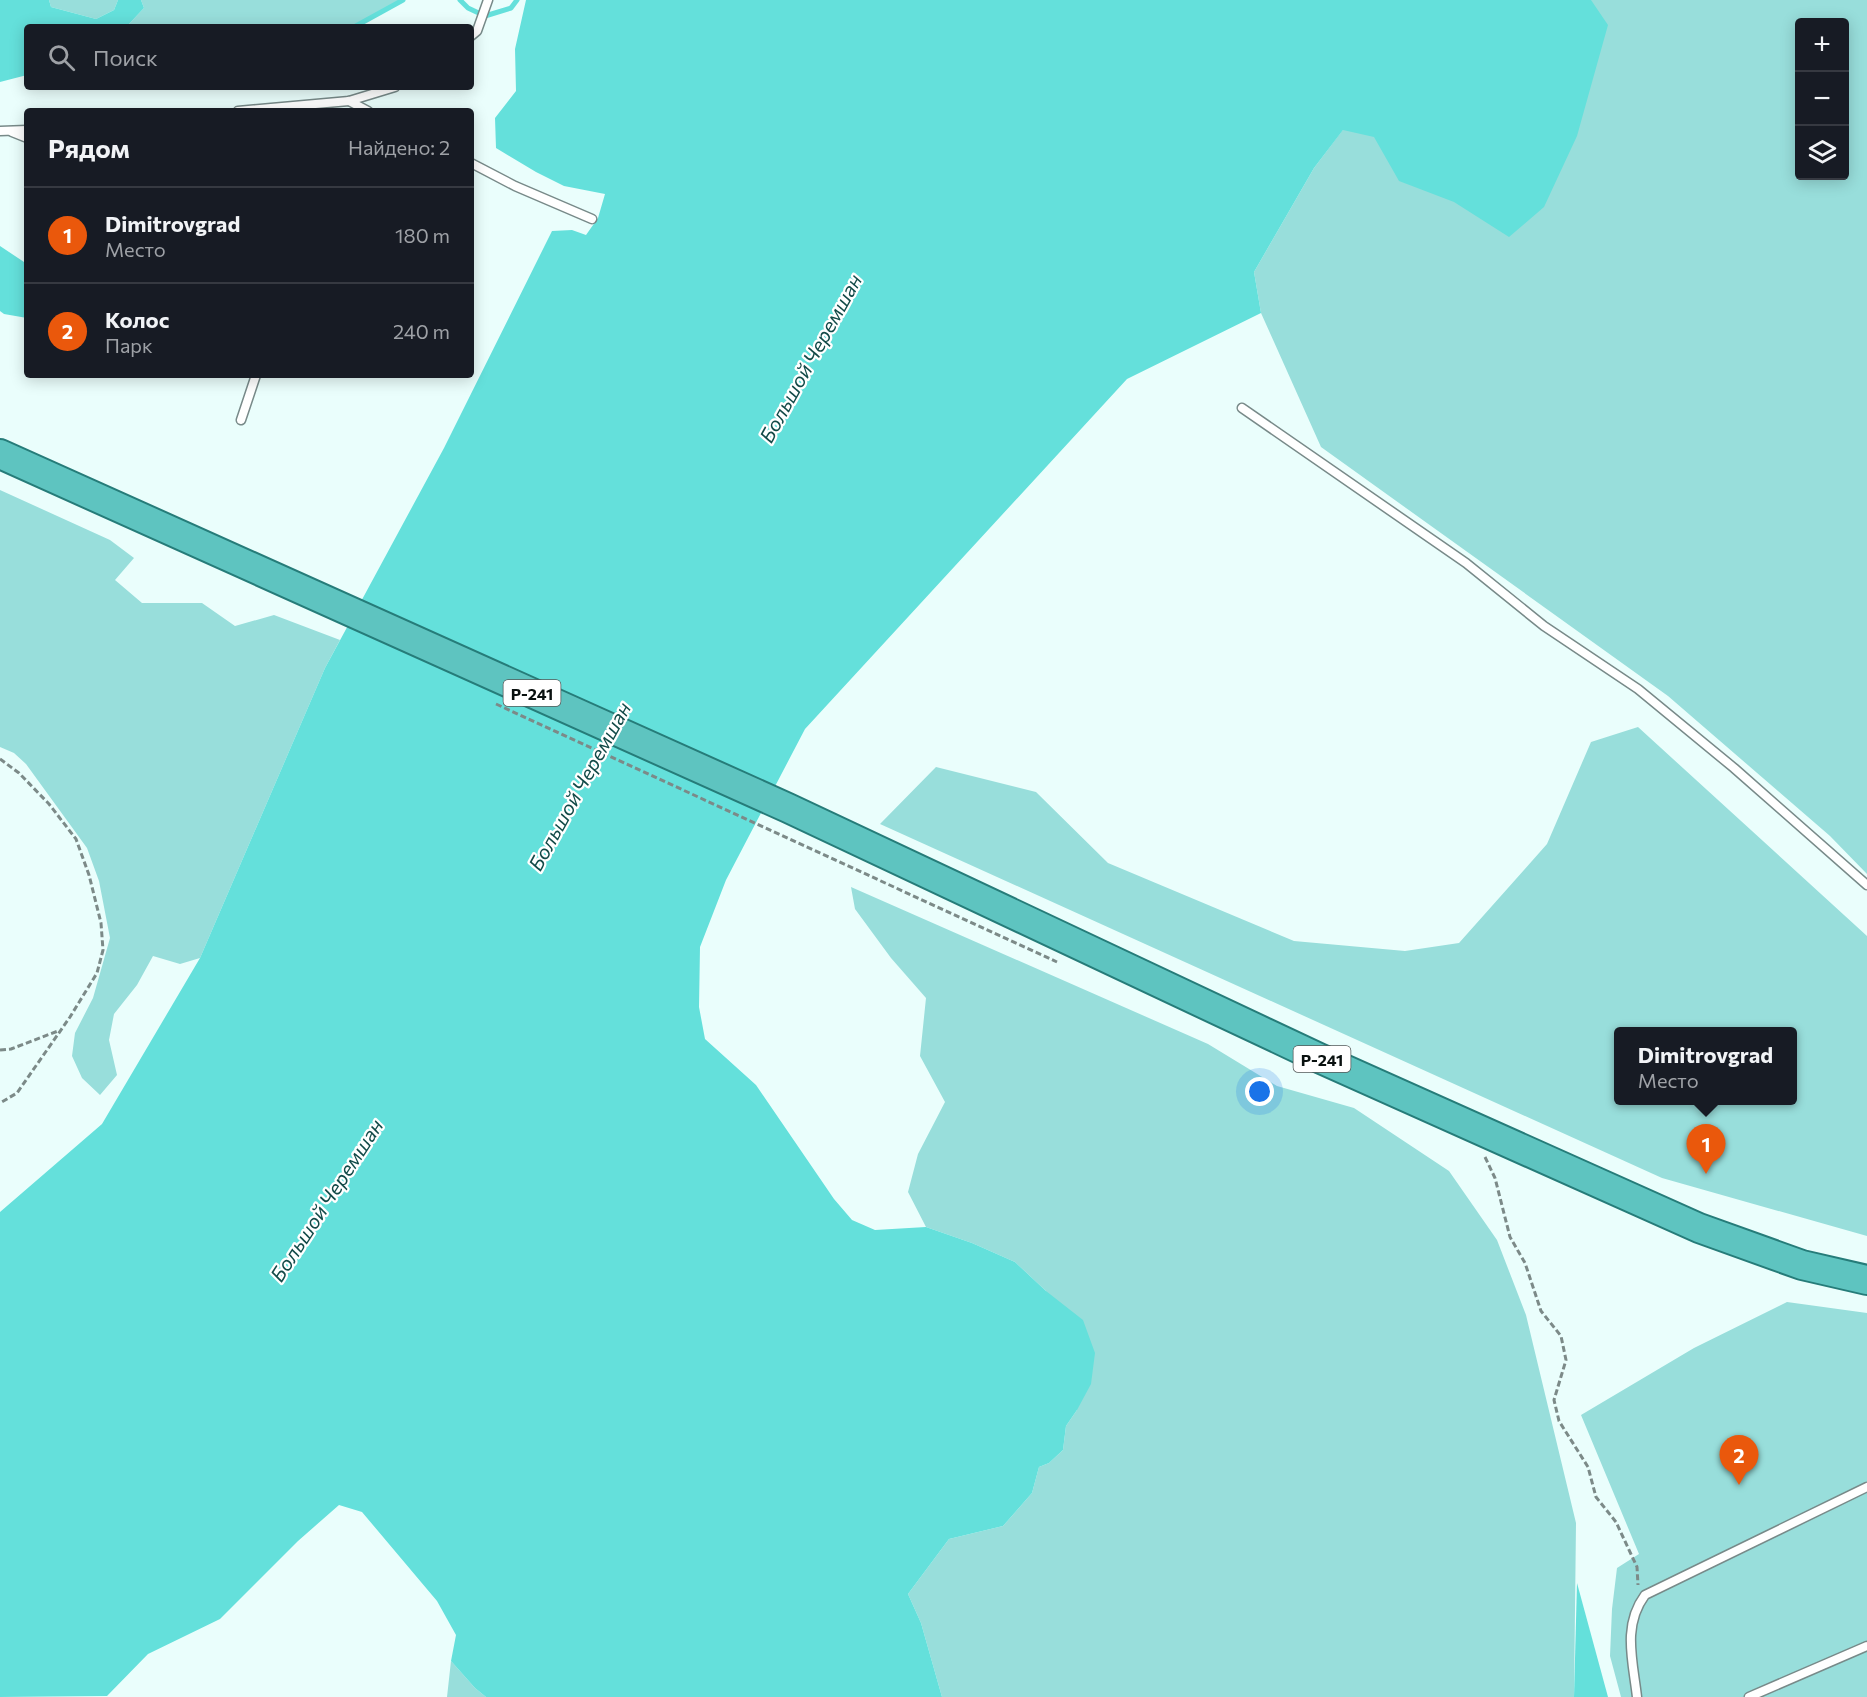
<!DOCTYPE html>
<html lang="ru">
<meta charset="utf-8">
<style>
:root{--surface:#171b24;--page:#242831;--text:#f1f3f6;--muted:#9ea1a6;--line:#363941;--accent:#ea580c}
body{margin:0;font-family:Commissioner,sans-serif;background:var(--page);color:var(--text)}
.controls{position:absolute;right:18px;top:18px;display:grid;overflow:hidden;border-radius:6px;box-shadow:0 3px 15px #0003}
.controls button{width:54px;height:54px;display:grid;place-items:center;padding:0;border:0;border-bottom:2px solid var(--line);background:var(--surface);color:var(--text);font:30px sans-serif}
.you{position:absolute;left:1260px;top:1092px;width:21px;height:21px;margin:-15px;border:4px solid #fff;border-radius:50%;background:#1a73e8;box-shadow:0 0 0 9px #1a73e833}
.badge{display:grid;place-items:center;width:39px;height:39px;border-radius:50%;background:var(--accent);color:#fff;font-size:20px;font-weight:700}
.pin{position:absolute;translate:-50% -50px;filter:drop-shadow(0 2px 3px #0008)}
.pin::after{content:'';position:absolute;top:32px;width:21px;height:18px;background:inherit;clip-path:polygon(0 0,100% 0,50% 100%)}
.popup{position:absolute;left:1614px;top:1027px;width:183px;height:78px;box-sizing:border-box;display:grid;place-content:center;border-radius:6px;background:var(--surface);filter:drop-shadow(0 2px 4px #0005);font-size:20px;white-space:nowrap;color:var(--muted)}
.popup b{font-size:22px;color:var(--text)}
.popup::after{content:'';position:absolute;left:50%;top:100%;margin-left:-12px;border:12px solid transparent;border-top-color:var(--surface)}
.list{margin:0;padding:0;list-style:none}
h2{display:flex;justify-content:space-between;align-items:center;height:78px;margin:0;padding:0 24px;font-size:26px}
h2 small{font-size:20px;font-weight:400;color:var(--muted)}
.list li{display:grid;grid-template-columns:39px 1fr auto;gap:18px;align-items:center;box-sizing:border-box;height:96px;padding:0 24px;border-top:2px solid var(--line)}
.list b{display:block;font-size:22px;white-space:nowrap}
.list p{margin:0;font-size:20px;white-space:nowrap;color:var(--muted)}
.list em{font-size:20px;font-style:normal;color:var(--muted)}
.icon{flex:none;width:33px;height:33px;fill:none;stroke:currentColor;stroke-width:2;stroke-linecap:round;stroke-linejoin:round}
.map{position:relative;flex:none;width:1867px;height:1697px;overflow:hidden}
.search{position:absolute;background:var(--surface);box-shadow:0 3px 15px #0003;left:24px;top:24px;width:450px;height:66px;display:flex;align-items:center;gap:15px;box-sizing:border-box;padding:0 21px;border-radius:6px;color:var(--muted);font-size:22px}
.panel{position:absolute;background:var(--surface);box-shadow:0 3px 15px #0003;left:24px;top:108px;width:450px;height:270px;border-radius:6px}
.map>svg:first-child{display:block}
.green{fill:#98dedb;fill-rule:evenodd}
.water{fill:#64e0db}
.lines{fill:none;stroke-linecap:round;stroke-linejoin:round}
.stream{stroke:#64e0db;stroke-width:5}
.service-casing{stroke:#788a89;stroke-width:11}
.trunk-casing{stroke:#267c79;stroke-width:32}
.path{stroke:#7c8a88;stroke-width:3;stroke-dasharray:6 3;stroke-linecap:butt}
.service{stroke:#fff;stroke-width:8}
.trunk{stroke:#5ec4c0;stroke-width:28}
.labels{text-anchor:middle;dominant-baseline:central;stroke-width:4.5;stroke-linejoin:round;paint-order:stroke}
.shield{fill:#fff;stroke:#545858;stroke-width:1.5}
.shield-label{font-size:16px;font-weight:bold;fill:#0a1110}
.water-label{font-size:20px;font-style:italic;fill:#124a48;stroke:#fff}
</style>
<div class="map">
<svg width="1867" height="1697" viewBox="0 0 1867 1697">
<rect width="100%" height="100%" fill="#eafefc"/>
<g class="green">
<polygon points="49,0 118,0 114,10 96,19 51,7"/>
<polygon points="141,0 403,0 354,27 138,27 129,24 144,8"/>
<path d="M1441,0h426v874l-37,-38 -162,-140 -347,-249 -60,-134 -7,-41 60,-104zM1800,22h44v154h-44z"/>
<polygon points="0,490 110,540 134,558 115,580 142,603 202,603 235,626 274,615 340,640 325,668 200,958 180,964 153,956 137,985 114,1014 109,1040 117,1075 100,1095 82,1078 72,1056 75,1033 93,998 110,938 99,881 87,848 26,764 14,753 0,747"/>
<path d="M1638,727l229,209v300l-205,-58 -782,-354 56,-57 100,25 72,71 186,78 111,10 54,-8 88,-99 44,-102zM1619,1032h174v68h-174z"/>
<polygon points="851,887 1208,1044 1277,1086 1354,1108 1449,1171 1497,1240 1526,1315 1576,1523 1574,1697 942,1697 921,1623 908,1594 949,1539 1003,1526 1032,1493 1039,1467 1049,1463 1063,1450 1066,1426 1077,1410 1046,1291 1015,1262 972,1243 926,1227 908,1192 918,1154 945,1102 920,1056 926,998 891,958 855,909"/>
<polygon points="1787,1302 1867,1313 1867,1697 1621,1697 1610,1656 1612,1609 1617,1568 1639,1554 1581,1415 1694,1348"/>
<polygon points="451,1661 475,1688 486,1697 447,1697"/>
</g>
<g class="water">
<polygon points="0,0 49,0 51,7 96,19 114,10 118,0 141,0 144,8 129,24 138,27 27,27 27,75 0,82"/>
<polygon points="526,0 1591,0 1608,25 1577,136 1544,207 1509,237 1454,202 1399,181 1374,137 1343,130 1314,168 1254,272 1261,313 1127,379 805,729 726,880 700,947 699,1007 705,1039 756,1085 834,1199 852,1220 875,1230 926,1227 972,1243 1015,1262 1046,1291 1083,1320 1095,1353 1091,1384 1077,1410 1066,1426 1063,1450 1049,1463 1039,1467 1032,1493 1003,1526 949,1539 908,1594 921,1623 942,1697 486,1697 475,1688 451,1661 456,1635 437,1601 362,1512 339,1505 298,1541 220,1619 148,1654 107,1696 0,1697 0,1212 102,1124 200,958 325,668 444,448 552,231 572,230 586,235 598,218 605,194 564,186 536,172 496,148 495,118 516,91 515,49"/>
<polygon points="0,246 27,264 27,318 4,314 0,311"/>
<polygon points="1577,1583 1608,1697 1574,1697"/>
</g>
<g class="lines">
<g class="stream">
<polyline points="460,0 468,8 485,16 511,8 517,0"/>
<polyline points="354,27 403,0"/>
</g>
<defs>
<g id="service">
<polyline points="471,36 477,31 488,0"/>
<polyline points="349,101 368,111"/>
<polyline points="238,111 349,101 395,87"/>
<polyline points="0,131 27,130"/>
<polyline points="12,132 27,138"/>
<polyline points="471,163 515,186 592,219"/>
<polyline points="1242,408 1466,563 1544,626 1638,689 1734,768 1867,885"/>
<polyline points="241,420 256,375"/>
<path d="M1637,1697c-4,-36 -15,-71 8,-102l222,-108"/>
<polyline points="1749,1697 1867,1646"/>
</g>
<polyline id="trunk" points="0,454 788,808 1319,1058 1699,1228 1802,1265 1867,1280"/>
</defs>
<use href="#service" class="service-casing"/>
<use href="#trunk" class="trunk-casing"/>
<g class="path">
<polyline points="496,704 1057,962"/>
<polyline points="0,759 19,773 49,804 76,839 89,875 101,923 103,950 97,973 70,1017 17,1093 0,1103"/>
<polyline points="0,1050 11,1049 58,1031"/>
<polyline points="1485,1157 1495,1178 1510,1237 1525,1263 1541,1311 1561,1336 1566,1360 1554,1400 1559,1421 1588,1467 1596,1497 1616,1522 1637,1567 1638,1585"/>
</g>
<use href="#service" class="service"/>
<use href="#trunk" class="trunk"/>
</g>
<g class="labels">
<g class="shield">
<rect x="503.5" y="680" width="57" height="26" rx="4.5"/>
<rect x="1293.5" y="1046" width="57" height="26" rx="4.5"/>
</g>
<g class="shield-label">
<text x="532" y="693">Р-241</text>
<text x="1322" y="1059">Р-241</text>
</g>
<g class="water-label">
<text transform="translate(810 358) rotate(-61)">Большой Черемшан</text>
<text transform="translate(579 786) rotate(-61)">Большой Черемшан</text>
<text transform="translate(326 1200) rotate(-57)">Большой Черемшан</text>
</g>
</g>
</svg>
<div class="controls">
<button>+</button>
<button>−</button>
<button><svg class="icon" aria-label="layers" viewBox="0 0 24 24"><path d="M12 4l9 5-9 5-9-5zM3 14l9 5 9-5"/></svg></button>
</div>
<div class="you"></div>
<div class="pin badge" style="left:1706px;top:1174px">1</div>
<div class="popup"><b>Dimitrovgrad</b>Место</div>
<div class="pin badge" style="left:1739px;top:1485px">2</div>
<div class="search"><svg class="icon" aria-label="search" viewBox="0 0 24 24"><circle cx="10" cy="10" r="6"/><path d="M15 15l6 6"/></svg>Поиск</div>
<section class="panel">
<h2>Рядом<small>Найдено: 2</small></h2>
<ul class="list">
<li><span class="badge">1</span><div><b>Dimitrovgrad</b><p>Место</p></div><em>180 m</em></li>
<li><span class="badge">2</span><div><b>Колос</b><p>Парк</p></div><em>240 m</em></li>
</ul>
</section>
</div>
